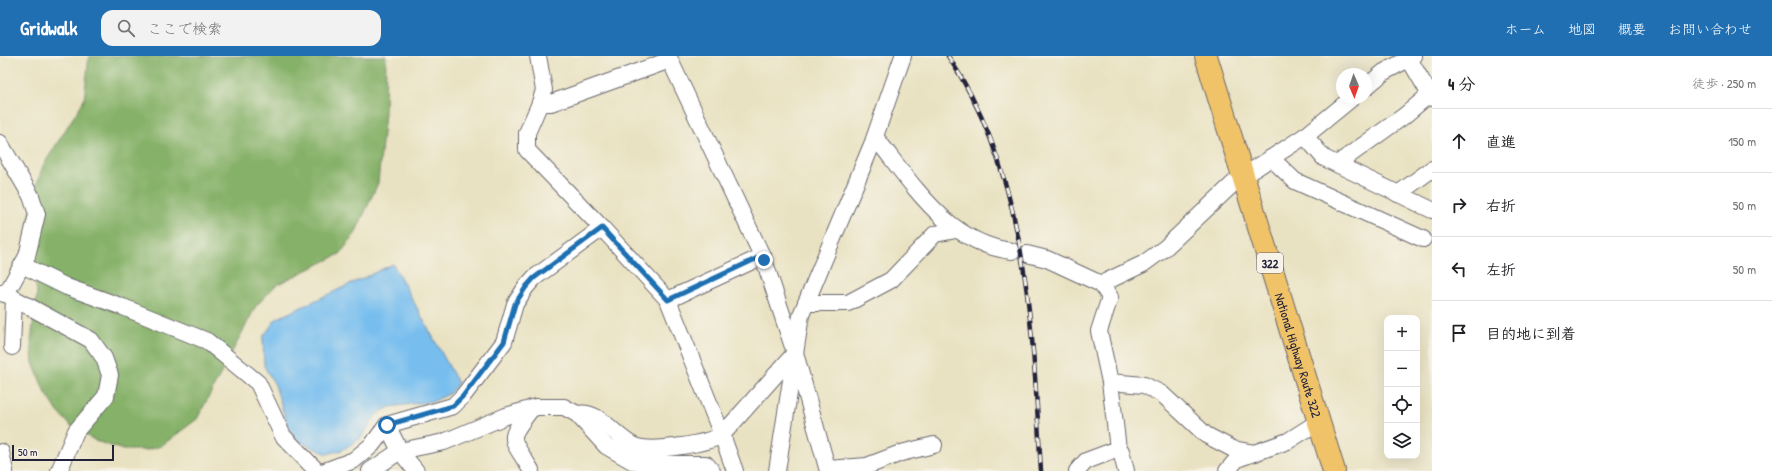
<!DOCTYPE html>
<html lang="ja">
<meta charset="utf-8">
<style>
:root{--surface:#fff;--page:#f2f2f2;--text:#202124;--muted:#757577;--line:#e0e0e0;--accent:#1f6fb2}
body{margin:0;font-family:"Patrick Hand","Klee One",sans-serif;background:var(--page);color:var(--text)}
.controls{position:absolute;right:12px;bottom:12px;display:grid;overflow:hidden;border-radius:8px;box-shadow:0 4px 16px #0002}
.controls button{width:36px;height:36px;display:grid;place-items:center;padding:0;border:0;border-bottom:1px solid var(--line);background:var(--surface);color:var(--text);font:20px sans-serif}
.compass{position:absolute;left:1336px;top:12px;width:36px;height:36px;border-radius:50%;background:var(--surface);box-shadow:0 4px 16px #0002;rotate:178deg}
.scale{position:absolute;left:12px;bottom:10px;width:102px;box-sizing:border-box;padding-left:4px;border:2px solid #22223b;border-top:0;font-size:11px;line-height:14px;white-space:nowrap;color:#22223b;-webkit-text-stroke:3px #f7f3e8;paint-order:stroke}
.stop{position:absolute;width:12px;height:12px;margin:-9px;border:3px solid #1f6fb2;border-radius:50%;background:#fff}
.stop.end{background:#1f6fb2;border-color:#fff;box-shadow:0 1px 4px #0008}
.list{margin:0;padding:0;list-style:none}
h2{display:flex;justify-content:space-between;align-items:center;height:52px;margin:0;padding:0 16px;font-size:17px}
h2 small{font-size:13px;font-weight:400;color:var(--muted)}
.list li{display:grid;grid-template-columns:26px 1fr auto;gap:12px;align-items:center;box-sizing:border-box;height:64px;padding:0 16px;border-top:1px solid var(--line)}
.list b{display:block;font-size:15px;white-space:nowrap}
.list em{font-size:13px;font-style:normal;color:var(--muted)}
.icon{flex:none;width:22px;height:22px;fill:none;stroke:currentColor;stroke-width:2;stroke-linecap:round;stroke-linejoin:round}
.map{position:relative;flex:none;width:1432px;height:415px;overflow:hidden}
header{display:flex;align-items:center;gap:24px;box-sizing:border-box;height:56px;padding:0 20px;background:var(--accent);color:#fff}
header strong{font-size:19px}
nav{display:flex;gap:22px;margin-inline-start:auto;font-size:14px}
.search{width:280px;height:36px;background:var(--page);display:flex;align-items:center;gap:10px;box-sizing:border-box;padding:0 14px;border-radius:12px;color:var(--muted);font-size:15px}
main{display:flex}
aside{flex:1;background:var(--surface)}
.map>svg:first-child{display:block}
.forest{fill:#85b168;stroke:#546a52}
.water{fill:#77beef;stroke:#4c7095}
.lines{fill:none;stroke-linecap:round;stroke-linejoin:round}
.street-casing{stroke:#68656a;stroke-width:18}
.highway-casing{stroke:#68656a;stroke-width:24}
.street{stroke:#fff;stroke-width:16}
.highway{stroke:#f0c369;stroke-width:22}
.rail-casing{stroke:#22223b;stroke-width:4.5}
.rail{stroke:#f7f3e8;stroke-width:3;stroke-dasharray:9;stroke-linecap:butt}
.route{stroke:#1f6fb2;stroke-width:5}
.labels{text-anchor:middle;dominant-baseline:central;stroke-width:3;stroke-linejoin:round;paint-order:stroke}
.shield{fill:#f7f3e8;stroke:#62616f;stroke-width:1}
.shield-label{font-size:12px;font-weight:bold;fill:#22223b}
.street-label{font-size:13px;fill:#22223b;stroke:#f7f3e8}
</style>
<header>
<strong>Gridwalk</strong>
<div class="search"><svg class="icon" aria-label="search" viewBox="0 0 24 24"><circle cx="10" cy="10" r="6"/><path d="M15 15l6 6"/></svg>ここで検索</div>
<nav><a>ホーム</a><a>地図</a><a>概要</a><a>お問い合わせ</a></nav>
</header>
<main>
<div class="map">
<svg width="1432" height="415" viewBox="0 0 1432 415">
<rect width="100%" height="100%" fill="#f7f3e8"/>
<filter id="ink" filterUnits="userSpaceOnUse"><feTurbulence type="fractalNoise" baseFrequency=".025" numOctaves="2"/><feDisplacementMap in="SourceGraphic" scale="8" xChannelSelector="R" yChannelSelector="G"/><feConvolveMatrix kernelMatrix="1 2 1 2 8 2 1 2 1" color-interpolation-filters="sRGB"/></filter>
<filter id="wash" filterUnits="userSpaceOnUse"><feTurbulence type="fractalNoise" baseFrequency=".012" numOctaves="4" result="noise"/><feDisplacementMap in="SourceGraphic" scale="16" xChannelSelector="R" yChannelSelector="G"/><feGaussianBlur stdDeviation="0.9" result="paint"/><feColorMatrix in="noise" values="0 0 0 0 0 0 0 0 0 0 0 0 0 0 0 0 0 1.4 0 .05"/><feComposite in="paint" operator="in"/></filter>
<g filter="url(#wash)">
<rect width="100%" height="100%" fill="#e9e2c2"/>
<polygon class="forest" points="89,0 386,0 385,57 378,127 355,178 340,198 276,229 256,250 197,363 161,390 147,394 123,394 96,385 72,371 58,356 44,334 33,307 31,285 37,238 29,169 33,139 43,110 84,44"/>
<polygon class="water" points="393,208 458,327 449,338 434,345 390,351 377,358 361,382 342,394 327,398 318,394 296,384 287,368 275,329 264,310 263,281 276,263"/>
</g>
<g filter="url(#ink)">
<g class="lines">
<defs>
<g id="street">
<polyline points="668,0 764,204 795,297 828,415"/>
<polyline points="1409,3 1432,42"/>
<polyline points="1366,31 1384,16 1414,0"/>
<polyline points="540,47 551,47 670,4"/>
<polyline points="1305,80 1324,102 1432,154"/>
<path d="M875,81c37,46 73,107 137,114"/>
<polyline points="0,87 31,140 37,158 27,200 6,238"/>
<polyline points="1271,102 1295,125 1423,183"/>
<polyline points="1337,108 1404,60 1430,38"/>
<polyline points="1398,138 1432,113"/>
<polyline points="602,172 668,244 722,379 795,297"/>
<polyline points="1027,198 1047,203 1101,228"/>
<polyline points="22,209 67,231 123,251 207,285 258,327 283,380 317,415"/>
<polyline points="0,237 6,238 91,284 104,302 110,319 106,340 76,375 59,415"/>
<polyline points="668,244 763,200"/>
<polyline points="806,247 848,247 891,224 935,178 956,174"/>
<polyline points="12,291 14,243"/>
<polyline points="1110,326 1144,329 1162,338 1206,379 1233,393 1255,397"/>
<path d="M577,358c24,-5 39,26 60,33 18,5 69,-3 85,-12l13,36"/>
<polyline points="387,369 400,395 416,415"/>
<polyline points="1,396 5,415"/>
<polyline points="828,413 867,410 901,397 934,389"/>
<path d="M531,414c-21,-35 -25,-28 1,-62"/>
<polyline points="325,415 354,404 372,389 387,369 453,350 463,340 504,286 515,248 526,231 534,222 602,172 527,94 527,77 540,47 544,34 538,0"/>
<polyline points="370,415 400,395 444,386 506,360 537,351 564,351 577,358 606,390 632,405 655,408 706,408 712,415"/>
<polyline points="777,415 801,259 873,86 903,0"/>
<polyline points="1077,415 1086,405 1118,393"/>
<polyline points="1126,415 1121,395 1118,393 1110,326 1099,275 1110,241 1101,228 1143,208 1165,192 1236,125 1308,78 1352,42"/>
<polyline points="1227,415 1237,403 1288,385 1318,366"/>
</g>
<g id="highway">
<path id="s1" d="M1206,0l128,415"/>
</g>
</defs>
<use href="#street" class="street-casing"/>
<use href="#highway" class="highway-casing"/>
<use href="#street" class="street"/>
<use href="#highway" class="highway"/>
<defs>
<path id="rail" d="M948,0c81,121 84,274 93,415"/>
</defs>
<use href="#rail" class="rail-casing"/>
<use href="#rail" class="rail"/>
</g>
</g>
<g class="lines" filter="url(#ink)">
<polyline class="route" points="387,369 453,350 463,340 504,286 515,248 526,231 534,222 602,172 668,244 762,200 764,204"/>
</g>
<g class="labels">
<rect class="shield" x="1257" y="197" width="26" height="20" rx="3"/>
<g class="shield-label">
<text x="1270" y="207">322</text>
</g>
<g class="street-label">
<text stroke="none"><textPath href="#s1" startOffset="313">National Highway Route 322</textPath></text>
</g>
</g>
</svg>
<div class="controls">
<button>+</button>
<button>−</button>
<button><svg class="icon" aria-label="locate" viewBox="0 0 24 24"><circle cx="12" cy="12" r="6"/><path d="M12 2v4M12 18v4M2 12h4M18 12h4"/></svg></button>
<button><svg class="icon" aria-label="layers" viewBox="0 0 24 24"><path d="M12 4l9 5-9 5-9-5zM3 14l9 5 9-5"/></svg></button>
</div>
<svg class="compass" viewBox="-18 -18 36 36"><path d="M0-13l5 13h-10z" fill="#e53935"/><path d="M0 13l5-13h-10z" fill="#757577"/></svg>
<div class="scale">50 m</div>
<div class="stop" style="left:387px;top:369px"></div>
<div class="stop end" style="left:764px;top:204px"></div>
</div>
<aside>
<h2>4 分<small>徒歩 · 250 m</small></h2>
<ul class="list">
<li><svg class="icon" aria-label="ahead" viewBox="0 0 24 24"><path d="M12 20V5M6 11l6-6 6 6"/></svg><div><b>直進</b></div><em>150 m</em></li>
<li><svg class="icon" aria-label="right" viewBox="0 0 24 24"><path d="M7 20v-9h11M14 6l5 5-5 5"/></svg><div><b>右折</b></div><em>50 m</em></li>
<li><svg class="icon" aria-label="left" viewBox="0 0 24 24"><path d="M17 20v-9H6M10 6l-5 5 5 5"/></svg><div><b>左折</b></div><em>50 m</em></li>
<li><svg class="icon" aria-label="arrive" viewBox="0 0 24 24"><path d="M6 21V4h12l-3 4 3 4H6"/></svg><div><b>目的地に到着</b></div></li>
</ul>
</aside>
</main>
